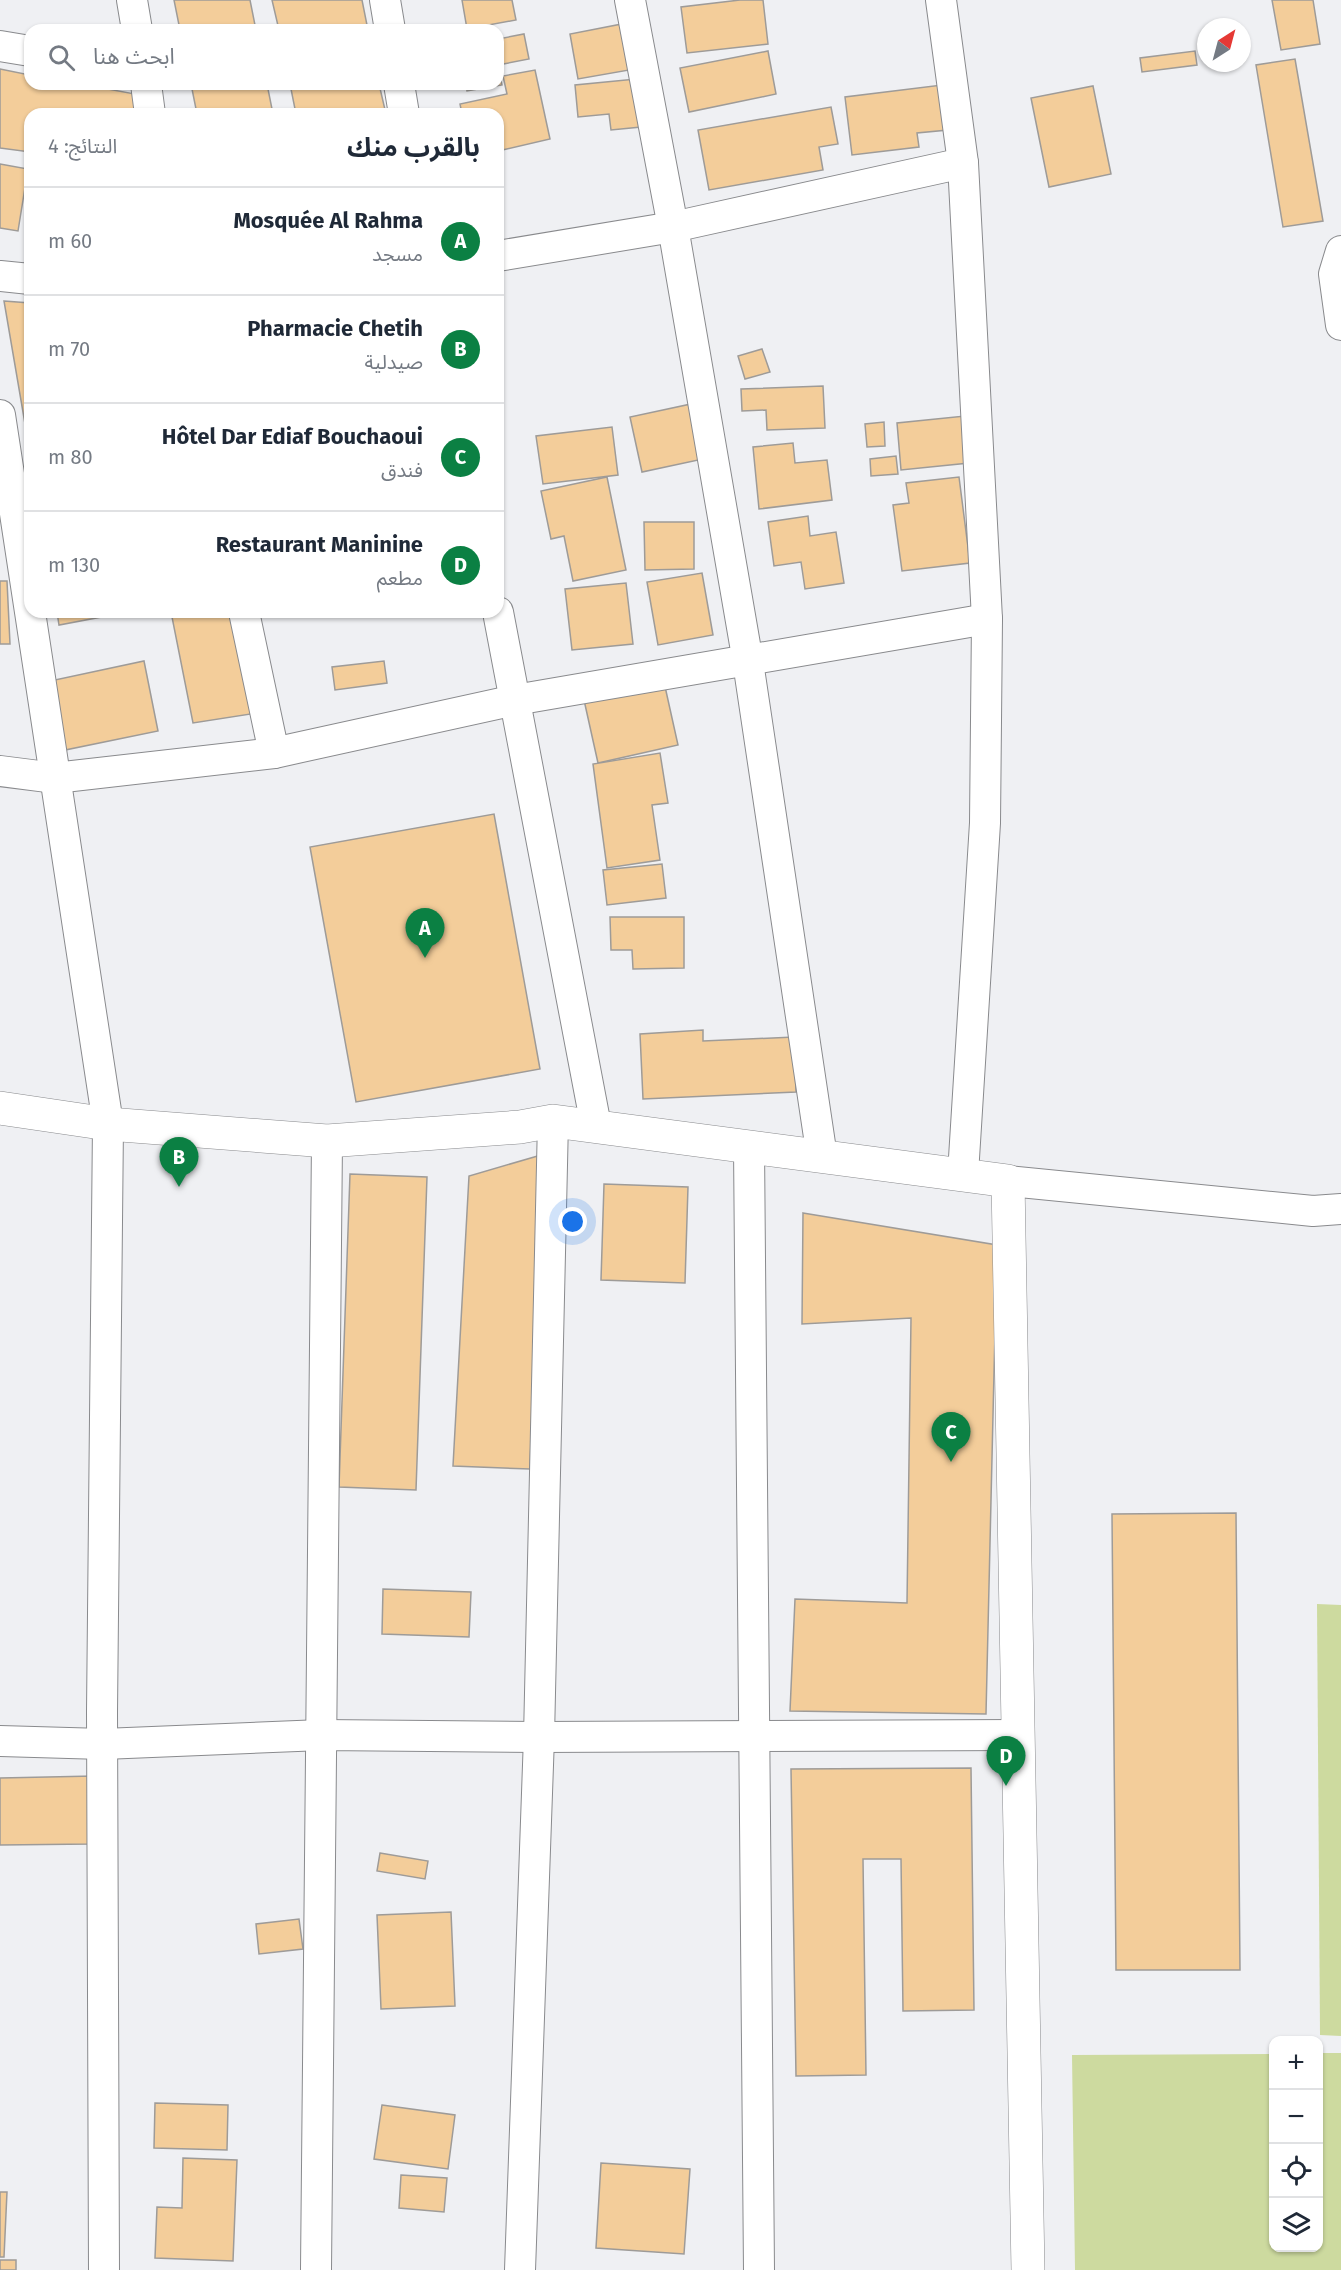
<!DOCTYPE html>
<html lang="ar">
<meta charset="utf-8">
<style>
:root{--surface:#fff;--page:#f2f2f3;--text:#1f2937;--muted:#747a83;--line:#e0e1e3;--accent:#0b8043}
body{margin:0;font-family:"Fira Sans","Noto Sans Arabic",sans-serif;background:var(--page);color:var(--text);direction:rtl}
.controls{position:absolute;right:18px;bottom:18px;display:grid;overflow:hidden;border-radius:12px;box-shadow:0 2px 4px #0004}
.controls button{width:54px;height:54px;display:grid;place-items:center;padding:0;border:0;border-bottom:2px solid var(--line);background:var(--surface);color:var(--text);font:30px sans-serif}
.compass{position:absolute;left:1197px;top:18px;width:54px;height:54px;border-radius:50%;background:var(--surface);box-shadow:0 2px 4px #0004;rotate:36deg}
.you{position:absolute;left:573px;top:1222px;width:21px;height:21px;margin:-15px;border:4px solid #fff;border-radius:50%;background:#1a73e8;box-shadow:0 0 0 9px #1a73e833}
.badge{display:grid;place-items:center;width:39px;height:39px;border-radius:50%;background:var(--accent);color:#fff;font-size:20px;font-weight:700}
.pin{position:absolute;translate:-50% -50px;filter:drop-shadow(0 2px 3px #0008)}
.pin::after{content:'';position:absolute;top:32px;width:21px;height:18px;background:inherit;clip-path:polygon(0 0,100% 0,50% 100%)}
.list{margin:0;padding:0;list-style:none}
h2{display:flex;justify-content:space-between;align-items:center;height:78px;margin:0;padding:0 24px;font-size:26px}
h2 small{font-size:20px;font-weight:400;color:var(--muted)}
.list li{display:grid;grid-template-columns:39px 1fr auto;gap:18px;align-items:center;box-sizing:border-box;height:108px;padding:0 24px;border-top:2px solid var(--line)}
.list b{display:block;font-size:22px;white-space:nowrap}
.list p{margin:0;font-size:20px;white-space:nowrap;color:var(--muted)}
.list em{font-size:20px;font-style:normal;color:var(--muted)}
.icon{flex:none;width:33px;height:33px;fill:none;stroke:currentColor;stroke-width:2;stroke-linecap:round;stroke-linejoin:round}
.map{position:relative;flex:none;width:1341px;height:2270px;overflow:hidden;direction:ltr}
.search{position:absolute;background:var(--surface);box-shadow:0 2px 4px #0004;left:24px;top:24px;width:480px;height:66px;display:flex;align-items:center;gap:15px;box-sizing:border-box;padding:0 21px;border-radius:18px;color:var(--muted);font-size:22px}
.panel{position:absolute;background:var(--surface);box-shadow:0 2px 4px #0004;left:24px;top:108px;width:480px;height:510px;border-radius:18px;direction:rtl}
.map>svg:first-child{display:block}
.green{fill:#cdda9f}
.building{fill:#f3cd9a;stroke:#9e9b98;stroke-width:1.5}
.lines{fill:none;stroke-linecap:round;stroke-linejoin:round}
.minor-casing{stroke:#898a8d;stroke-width:32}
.tertiary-casing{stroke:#898a8d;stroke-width:34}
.minor{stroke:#fff;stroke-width:30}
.tertiary{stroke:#fff;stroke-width:33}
</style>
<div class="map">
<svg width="1341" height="2270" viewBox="0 0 1341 2270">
<rect width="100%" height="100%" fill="#eff0f3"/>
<g class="green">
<polygon points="1317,1604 1341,1605 1341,2036 1320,2035"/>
<polygon points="1319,2053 1341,2053 1341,2270 1075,2270 1072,2055 1273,2054 1274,2248 1318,2248"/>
</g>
<g class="building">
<polygon points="174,0 250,0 256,30 180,30"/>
<polygon points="272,0 362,0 368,30 279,30"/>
<polygon points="462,0 512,0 516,20 467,29"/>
<polygon points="740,0 763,0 768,44 687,53 681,7"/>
<polygon points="1272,0 1313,0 1320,44 1281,50"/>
<polygon points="627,23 635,69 578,79 570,34"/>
<polygon points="524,34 529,59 498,65 498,39"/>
<polygon points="768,51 776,94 689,112 680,68"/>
<polygon points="1195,51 1197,65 1142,72 1140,58"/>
<polygon points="1295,59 1323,221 1283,227 1256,65"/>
<polygon points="498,66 502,85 467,91 466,84 498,84"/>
<polygon points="0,69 30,75 30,84 81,84 135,94 135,114 30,114 30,152 0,148"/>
<polygon points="535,70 550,139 498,151 498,114 462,114 460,104 507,94 503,76"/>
<polygon points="636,79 641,127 611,130 609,114 578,117 575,85"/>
<polygon points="191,84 267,84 273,114 197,114"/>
<polygon points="290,84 379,84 386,114 296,114"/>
<polygon points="942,85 948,130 917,133 919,147 852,155 845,97"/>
<polygon points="1093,86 1111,174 1049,187 1031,98"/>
<polygon points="831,107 838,144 819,147 823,170 709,190 698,130"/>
<polygon points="0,164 28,169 18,231 0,228"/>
<polygon points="4,301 30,303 30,453"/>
<polygon points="762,349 770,372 745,379 738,356"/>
<polygon points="823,386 825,428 767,430 766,410 742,411 741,389"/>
<polygon points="691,404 703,459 642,472 630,417"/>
<polygon points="965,416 969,463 901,470 897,423"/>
<polygon points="884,422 885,446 867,447 865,424"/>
<polygon points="612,427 618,475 543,484 536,436"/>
<polygon points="793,443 795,463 827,460 832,500 759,509 753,447"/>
<polygon points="896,456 898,474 871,476 870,459"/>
<polygon points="607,477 626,570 573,581 564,536 551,539 541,491"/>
<polygon points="959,477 970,563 902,571 893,505 909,503 906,483"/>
<polygon points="808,516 810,536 836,532 844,583 805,589 801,562 774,566 768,522"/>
<polygon points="644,522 694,522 694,569 645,570"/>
<polygon points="702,573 713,635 658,645 647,582"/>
<polygon points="0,581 7,581 10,644 0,644"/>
<polygon points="626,583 633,644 572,650 565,589"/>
<polygon points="57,612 128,612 59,625"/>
<polygon points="171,612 231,612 251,714 193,723"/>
<polygon points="414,612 460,612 415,617"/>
<polygon points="144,661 158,731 65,750 50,681"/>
<polygon points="384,661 387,683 335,690 332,667"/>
<polygon points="664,682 678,745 598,763 584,700"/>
<polygon points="660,753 668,803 652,805 660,860 607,868 593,764"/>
<polygon points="494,814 540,1069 356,1102 310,847"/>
<polygon points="662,864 666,898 607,905 603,870"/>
<polygon points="610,917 684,917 684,968 633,969 632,950 611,950"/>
<polygon points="703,1030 703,1041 794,1037 796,1092 643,1099 640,1034"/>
<polygon points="541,1155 530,1469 453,1466 469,1176"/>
<polygon points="350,1174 427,1177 416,1490 339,1487"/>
<polygon points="604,1184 688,1187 685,1283 601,1280"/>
<polygon points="803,1213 997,1245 986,1714 790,1711 795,1599 907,1603 911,1318 802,1324"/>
<polygon points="1236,1513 1240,1970 1116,1970 1112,1514"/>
<polygon points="383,1589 471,1592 469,1637 382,1634"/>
<polygon points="971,1768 974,2010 903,2011 901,1859 863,1859 866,2075 796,2076 791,1769"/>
<polygon points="94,1776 91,1844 0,1845 0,1778"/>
<polygon points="380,1853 428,1861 425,1879 377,1871"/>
<polygon points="451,1912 455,2006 381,2009 377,1915"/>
<polygon points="299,1919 303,1949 259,1954 256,1924"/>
<polygon points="155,2103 228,2105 227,2150 154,2148"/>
<polygon points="382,2105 455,2115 448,2169 374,2159"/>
<polygon points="183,2158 237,2160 233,2261 155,2258 157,2207 182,2208"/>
<polygon points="601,2163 690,2169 684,2254 596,2248"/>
<polygon points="401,2175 447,2178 444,2212 399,2208"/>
<polygon points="0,2192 7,2192 4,2257 0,2257"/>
<rect x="0" y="2260" width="16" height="10"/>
</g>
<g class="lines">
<defs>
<g id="minor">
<polyline points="132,0 137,30"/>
<polyline points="385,0 390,30"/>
<polyline points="630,0 673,227 748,662 822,1157"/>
<polyline points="941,0 963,163 987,619 985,823 963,1174"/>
<polyline points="0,46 30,51"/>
<polyline points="146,84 150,114"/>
<polyline points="399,84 404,114"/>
<polyline points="1341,251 1334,274 1341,325"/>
<polyline points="498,256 673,227 963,163"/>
<polyline points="0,276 30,279"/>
<polyline points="0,415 108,1124 102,1712 104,2270"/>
<polyline points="244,612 274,753"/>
<polyline points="498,612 596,1126"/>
<polyline points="0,771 55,778 274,753 515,700 987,619"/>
<polyline points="749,1147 759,2270"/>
<polyline points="1008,1181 1313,1211 1341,1209"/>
<polyline points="0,1741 103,1744 322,1735 539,1737 1018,1735"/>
<polyline points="316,2270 327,1141"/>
<polyline points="520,2270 539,1737 553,1121"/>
</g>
<polyline id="tertiary" points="0,1108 108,1124 327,1141 520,1127 553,1121 1008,1181 1028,2270"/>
</defs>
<use href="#minor" class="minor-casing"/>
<use href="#tertiary" class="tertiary-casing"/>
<use href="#minor" class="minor"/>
<use href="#tertiary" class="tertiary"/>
</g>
</svg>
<div class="controls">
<button>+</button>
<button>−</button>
<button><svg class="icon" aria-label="locate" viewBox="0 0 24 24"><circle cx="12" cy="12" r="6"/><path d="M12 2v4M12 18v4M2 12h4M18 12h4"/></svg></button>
<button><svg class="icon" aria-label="layers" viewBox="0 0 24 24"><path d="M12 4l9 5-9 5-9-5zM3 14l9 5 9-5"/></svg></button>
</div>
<svg class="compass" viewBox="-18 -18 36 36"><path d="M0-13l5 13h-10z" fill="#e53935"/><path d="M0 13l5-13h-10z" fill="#747a83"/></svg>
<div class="you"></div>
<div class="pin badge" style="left:425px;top:958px">A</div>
<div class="pin badge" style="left:179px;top:1187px">B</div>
<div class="pin badge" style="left:951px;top:1462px">C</div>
<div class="pin badge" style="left:1006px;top:1786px">D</div>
<div class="search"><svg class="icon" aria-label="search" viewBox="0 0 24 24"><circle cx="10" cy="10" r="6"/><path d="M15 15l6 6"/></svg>ابحث هنا</div>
<section class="panel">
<h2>بالقرب منك<small>النتائج: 4</small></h2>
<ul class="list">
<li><span class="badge">A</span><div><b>Mosquée Al Rahma</b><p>مسجد</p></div><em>60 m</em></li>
<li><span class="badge">B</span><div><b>Pharmacie Chetih</b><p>صيدلية</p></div><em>70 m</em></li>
<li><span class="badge">C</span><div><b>Hôtel Dar Ediaf Bouchaoui</b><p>فندق</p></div><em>80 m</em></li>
<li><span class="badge">D</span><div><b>Restaurant Maninine</b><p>مطعم</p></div><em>130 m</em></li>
</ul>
</section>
</div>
